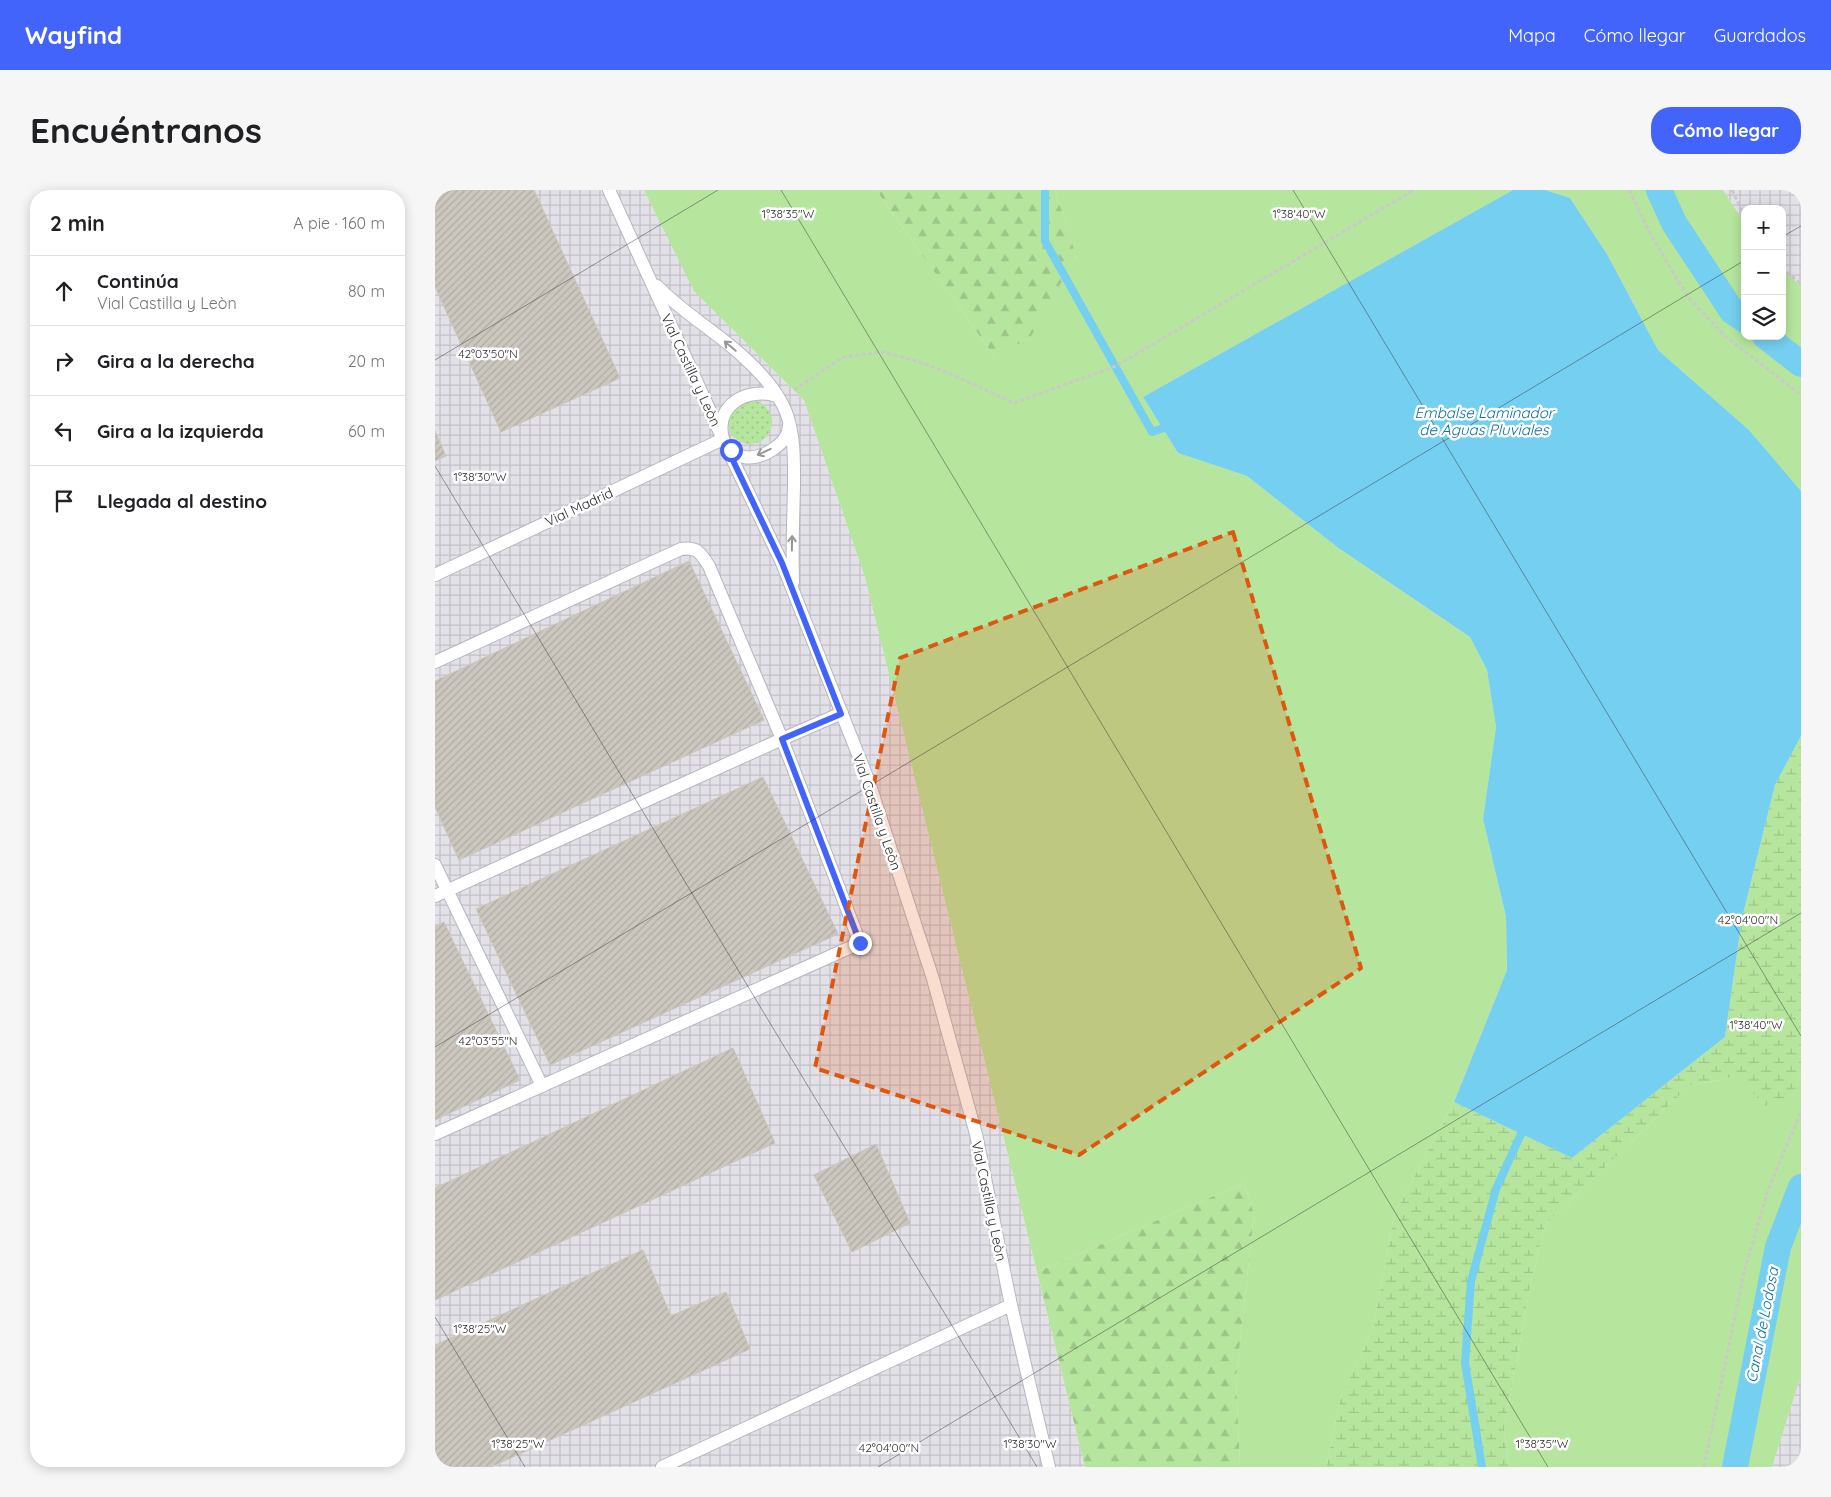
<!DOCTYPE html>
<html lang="es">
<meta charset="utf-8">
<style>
:root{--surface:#fff;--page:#f6f6f6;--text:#202124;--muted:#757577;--line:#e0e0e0;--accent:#4264fb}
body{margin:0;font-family:Quicksand,sans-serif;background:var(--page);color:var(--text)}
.controls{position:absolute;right:15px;top:15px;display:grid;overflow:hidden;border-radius:10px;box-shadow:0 2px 12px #0003}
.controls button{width:45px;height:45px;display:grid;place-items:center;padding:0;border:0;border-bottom:1px solid var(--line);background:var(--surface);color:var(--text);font:25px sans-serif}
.stop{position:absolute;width:15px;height:15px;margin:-11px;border:4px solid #4264fb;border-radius:50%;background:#fff}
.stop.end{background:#4264fb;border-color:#fff;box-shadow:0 1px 5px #0008}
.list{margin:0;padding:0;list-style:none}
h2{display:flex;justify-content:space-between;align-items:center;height:65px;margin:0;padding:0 20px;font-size:21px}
h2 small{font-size:16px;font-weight:400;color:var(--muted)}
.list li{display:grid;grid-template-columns:32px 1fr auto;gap:15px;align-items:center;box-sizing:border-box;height:70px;padding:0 20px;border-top:1px solid var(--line)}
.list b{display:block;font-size:19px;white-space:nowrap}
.list p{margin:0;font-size:16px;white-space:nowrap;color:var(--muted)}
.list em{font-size:16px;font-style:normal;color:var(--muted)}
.icon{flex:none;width:28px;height:28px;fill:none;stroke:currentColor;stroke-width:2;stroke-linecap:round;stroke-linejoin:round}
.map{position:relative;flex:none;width:1366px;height:1277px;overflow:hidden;border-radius:20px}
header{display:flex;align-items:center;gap:30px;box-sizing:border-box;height:70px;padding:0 25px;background:var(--accent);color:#fff}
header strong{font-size:24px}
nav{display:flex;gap:28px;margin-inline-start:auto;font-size:18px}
.intro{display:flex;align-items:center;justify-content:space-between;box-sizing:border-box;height:120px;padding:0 30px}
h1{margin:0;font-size:35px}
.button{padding:12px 22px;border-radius:20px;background:var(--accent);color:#fff;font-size:18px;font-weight:700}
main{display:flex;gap:30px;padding:0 30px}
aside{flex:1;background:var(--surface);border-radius:20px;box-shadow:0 2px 12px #0003}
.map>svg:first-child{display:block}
.industrial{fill:url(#industrial-grid)}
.grass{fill:#b6e59e}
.forest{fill:url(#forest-firs)}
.wetland{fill:url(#wetland-marsh)}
.park{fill:url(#park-dots)}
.water{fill:#75cff0}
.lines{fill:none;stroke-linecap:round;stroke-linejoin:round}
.stream{stroke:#75cff0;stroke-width:8}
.canal{stroke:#75cff0;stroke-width:26}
.building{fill:url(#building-hatch);stroke:#cbc5ba}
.service-casing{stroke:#b4b7c1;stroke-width:14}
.path{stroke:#c9c9c9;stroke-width:3;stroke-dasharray:4 2.5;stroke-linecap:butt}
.service{stroke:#fff;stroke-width:12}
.oneway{stroke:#969696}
.route{stroke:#4264fb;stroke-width:6}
.marked{fill:#df570e;fill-opacity:0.2;stroke:#df570e;stroke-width:4;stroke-dasharray:10 6;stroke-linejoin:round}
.ticks{fill:none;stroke:#2e2e2e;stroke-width:1;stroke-opacity:0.45}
.labels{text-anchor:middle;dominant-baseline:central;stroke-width:5;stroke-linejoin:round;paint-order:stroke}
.street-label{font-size:14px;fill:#2e2e2e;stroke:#fff}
.water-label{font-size:15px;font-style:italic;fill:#0d6fa3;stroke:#fff}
.ticks-label{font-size:12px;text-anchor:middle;fill:#2e2e2e;stroke:#fff;stroke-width:5;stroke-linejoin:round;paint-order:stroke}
</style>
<header>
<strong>Wayfind</strong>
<nav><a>Mapa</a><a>Cómo llegar</a><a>Guardados</a></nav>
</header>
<div class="intro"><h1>Encuéntranos</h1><a class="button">Cómo llegar</a></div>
<main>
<aside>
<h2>2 min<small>A pie · 160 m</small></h2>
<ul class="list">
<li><svg class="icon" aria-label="ahead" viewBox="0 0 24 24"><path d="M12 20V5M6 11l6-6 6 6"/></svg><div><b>Continúa</b><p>Vial Castilla y Leòn</p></div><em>80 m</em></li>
<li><svg class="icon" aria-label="right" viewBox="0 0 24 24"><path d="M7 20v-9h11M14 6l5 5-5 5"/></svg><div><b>Gira a la derecha</b></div><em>20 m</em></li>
<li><svg class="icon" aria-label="left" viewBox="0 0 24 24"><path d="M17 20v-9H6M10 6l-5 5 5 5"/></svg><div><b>Gira a la izquierda</b></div><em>60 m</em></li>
<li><svg class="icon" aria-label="arrive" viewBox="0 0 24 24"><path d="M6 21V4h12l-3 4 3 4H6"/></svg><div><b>Llegada al destino</b></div></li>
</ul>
</aside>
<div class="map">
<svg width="1366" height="1277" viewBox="0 0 1366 1277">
<defs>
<pattern id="industrial-grid" width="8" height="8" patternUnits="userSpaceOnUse" patternTransform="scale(1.25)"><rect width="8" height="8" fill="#e3e1e8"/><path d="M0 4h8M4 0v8" fill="none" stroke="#c3c1c7"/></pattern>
<pattern id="forest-firs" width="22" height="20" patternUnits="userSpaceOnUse" patternTransform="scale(1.25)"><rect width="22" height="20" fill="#b6e59e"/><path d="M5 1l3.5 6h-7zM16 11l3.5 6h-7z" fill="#9dc588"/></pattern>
<pattern id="wetland-marsh" width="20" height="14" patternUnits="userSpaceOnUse" patternTransform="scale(1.25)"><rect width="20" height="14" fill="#b6e59e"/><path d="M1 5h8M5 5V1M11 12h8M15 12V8" fill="none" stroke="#9dc588"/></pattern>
<pattern id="park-dots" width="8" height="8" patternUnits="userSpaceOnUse" patternTransform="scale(1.25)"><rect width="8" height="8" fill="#b6e59e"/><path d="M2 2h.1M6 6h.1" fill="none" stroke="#9dc588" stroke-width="1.8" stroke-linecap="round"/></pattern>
<pattern id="building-hatch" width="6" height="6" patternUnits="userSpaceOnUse" patternTransform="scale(1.25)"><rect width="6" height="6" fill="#cbc7bf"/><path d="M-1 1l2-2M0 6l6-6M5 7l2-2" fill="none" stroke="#afaba4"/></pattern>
</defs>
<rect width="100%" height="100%" fill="#efe9e1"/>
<g class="industrial">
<polygon points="0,0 209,0 260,101 369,210 430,386 650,1277 0,1277"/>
<polygon points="1288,0 1366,0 1366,97 1347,77 1347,19 1310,19 1310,34"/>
<polygon points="1366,1185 1366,1277 1337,1277"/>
</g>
<g class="grass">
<polygon points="209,0 441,0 559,166 641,67 620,0 1078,0 708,207 743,263 812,286 902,357 1035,447 1052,480 1061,537 1048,629 1071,727 1072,780 1019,912 959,1025 938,1139 906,1206 891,1277 805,1277 801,1189 819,1024 809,993 602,1082 430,387 369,210 259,101"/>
<polygon points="1110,0 1288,0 1310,34 1310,146 1347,146 1347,77 1366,97 1366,301 1314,240 1223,160 1172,64 1135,8"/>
<polygon points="1366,883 1366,1185 1337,1277 1074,1277 1069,1240 1097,1087 1110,1035 1254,896 1302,886 1357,909"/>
</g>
<g class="forest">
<polygon points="441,0 620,0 641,66 595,148 559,166"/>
<polygon points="809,993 819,1024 801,1189 805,1277 650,1277 602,1082"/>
</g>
<polygon class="wetland" points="1366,546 1366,883 1357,909 1330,916 1302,886 1254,896 1110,1035 1097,1087 1069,1240 1074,1277 891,1277 906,1206 938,1139 959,1025 1019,912 1137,968 1290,847 1307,728 1340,595"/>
<circle class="park" cx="315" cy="232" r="22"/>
<polygon class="water" points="1078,0 1110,0 1135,8 1172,64 1223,160 1314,240 1366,301 1366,546 1340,595 1307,728 1290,847 1137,968 1019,912 1072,780 1071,727 1048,629 1061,537 1052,480 1035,447 902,357 812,286 743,263 708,207"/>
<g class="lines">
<g class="stream">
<polyline points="610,0 610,51 717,242 737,235"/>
<polyline points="1047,1277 1030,1173 1036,1091 1061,999 1086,944 1088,936"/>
</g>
<g class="canal">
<polyline points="1224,0 1239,33 1297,121 1310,130"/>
<polyline points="1330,146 1366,174"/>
<polyline points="1300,1277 1343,1057 1366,997"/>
</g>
</g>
<g class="building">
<polygon points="0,0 99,0 185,188 66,242 0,97"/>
<polygon points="0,241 11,266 0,271"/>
<polygon points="254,371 329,530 24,670 0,617 0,491"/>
<polygon points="328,587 403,744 115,875 41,719"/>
<polygon points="9,732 85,890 0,930 0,736"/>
<polygon points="298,858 340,953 0,1110 0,998"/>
<polygon points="441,954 475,1033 417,1062 379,985"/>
<polygon points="208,1060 236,1126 291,1102 315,1159 56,1277 0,1277 0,1155"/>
</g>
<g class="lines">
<defs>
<g id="service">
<polyline points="174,0 292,258 347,373 434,592 498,789 541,944 576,1115 614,1277"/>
<path d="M222,96c24,25 56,44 82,67 19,17 37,35 47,59 9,24 8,50 8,75 -1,32 -2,63 -1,95"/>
<path d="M292,258c5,3 11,8 17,9 18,3 44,-13 45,-31"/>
<path d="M0,385l288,-136c-9,-35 25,-52 54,-43"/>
<path d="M0,472l246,-113c17,-3 20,5 28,17l73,173 60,-26"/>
<polyline points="0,675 107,896"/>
<polyline points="0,706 347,549 425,753 0,944"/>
<polyline points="227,1277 576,1115"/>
</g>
</defs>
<use href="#service" class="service-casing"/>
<g class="path">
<polyline points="1194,0 1217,47 1253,107 1291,147 1366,205"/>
<polyline points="1297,0 1310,27"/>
<polyline points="1347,78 1366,94"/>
<polyline points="359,200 408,167 447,162 482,171 516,184 579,213 681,176 979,0"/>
<polyline points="1269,1277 1309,1082 1333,1000 1366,922"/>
</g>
<use href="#service" class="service"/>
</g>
<defs><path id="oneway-shaft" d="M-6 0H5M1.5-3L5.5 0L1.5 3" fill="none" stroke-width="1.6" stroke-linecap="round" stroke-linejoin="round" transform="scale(1.25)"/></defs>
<g class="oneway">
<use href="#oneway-shaft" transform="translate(295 156) rotate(-140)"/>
<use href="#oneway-shaft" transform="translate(329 262) rotate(156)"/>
<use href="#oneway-shaft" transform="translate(357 353) rotate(-89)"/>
</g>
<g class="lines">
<polyline class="route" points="296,260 292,258 347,373 406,524 347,549 425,753"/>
</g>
<path class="marked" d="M798,342l128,436 -282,187 -264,-87 85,-410z"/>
<path class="ticks" d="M346,0l767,1277M858,0l508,846M1347,47l19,-11M0,170l283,-170M0,276l602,1001M0,857l1310,-787M0,1127l90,150M443,1277l923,-554"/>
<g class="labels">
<g class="street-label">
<text transform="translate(256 180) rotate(65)">Vial Castilla y Leòn</text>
<text transform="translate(144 317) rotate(-25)">Vial Madrid</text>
<text transform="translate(442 622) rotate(71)">Vial Castilla y Leòn</text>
<text transform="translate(554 1011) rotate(78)">Vial Castilla y Leòn</text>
</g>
<g class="water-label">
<text x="1049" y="222">Embalse Laminador<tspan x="1049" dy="17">de Aguas Pluviales</tspan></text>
<text transform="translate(1327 1135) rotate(-79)">Canal de Lodosa</text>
</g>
</g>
<g class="ticks-label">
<text x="864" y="28">1°38'40"W</text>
<text x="353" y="28">1°38'35"W</text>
<text x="53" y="168">42°03'50"N</text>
<text x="45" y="291">1°38'30"W</text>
<text x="1313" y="734">42°04'00"N</text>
<text x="1321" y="839">1°38'40"W</text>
<text x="53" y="855">42°03'55"N</text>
<text x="45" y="1143">1°38'25"W</text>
<text x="83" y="1258">1°38'25"W</text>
<text x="595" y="1258">1°38'30"W</text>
<text x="1107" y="1258">1°38'35"W</text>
<text x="454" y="1262">42°04'00"N</text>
</g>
</svg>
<div class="controls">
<button>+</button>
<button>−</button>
<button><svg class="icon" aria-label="layers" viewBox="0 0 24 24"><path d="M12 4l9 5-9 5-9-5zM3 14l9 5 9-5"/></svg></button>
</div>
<div class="stop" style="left:296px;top:260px"></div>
<div class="stop end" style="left:425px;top:753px"></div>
</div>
</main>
